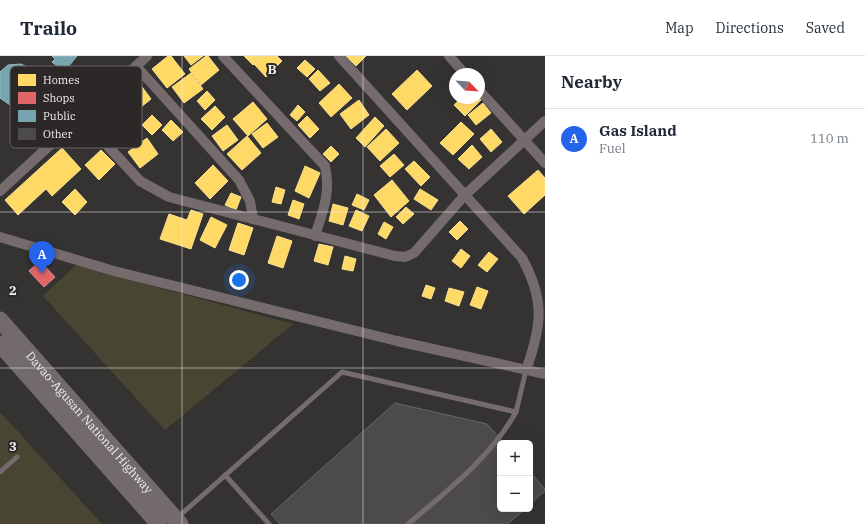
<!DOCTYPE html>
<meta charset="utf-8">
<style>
:root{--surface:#fff;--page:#f6f6f7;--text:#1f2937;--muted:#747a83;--line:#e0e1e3;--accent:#2563eb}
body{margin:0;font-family:"IBM Plex Serif",serif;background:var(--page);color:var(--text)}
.controls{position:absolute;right:12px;bottom:12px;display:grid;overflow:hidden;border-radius:6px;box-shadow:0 4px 16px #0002}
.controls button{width:36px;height:36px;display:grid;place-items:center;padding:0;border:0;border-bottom:1px solid var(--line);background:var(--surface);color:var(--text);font:20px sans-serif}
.compass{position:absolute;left:449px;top:12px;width:36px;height:36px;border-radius:50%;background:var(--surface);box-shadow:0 4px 16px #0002;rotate:115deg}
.you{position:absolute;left:239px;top:224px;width:14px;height:14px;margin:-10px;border:3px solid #fff;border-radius:50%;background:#1a73e8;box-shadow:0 0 0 6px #1a73e833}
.badge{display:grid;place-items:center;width:26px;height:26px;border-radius:50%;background:var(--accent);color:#fff;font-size:13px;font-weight:700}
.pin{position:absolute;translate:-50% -33px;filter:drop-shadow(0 1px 2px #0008)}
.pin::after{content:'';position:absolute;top:21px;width:14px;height:12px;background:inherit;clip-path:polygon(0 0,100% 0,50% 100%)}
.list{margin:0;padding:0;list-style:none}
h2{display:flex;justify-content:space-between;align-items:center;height:52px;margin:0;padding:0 16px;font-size:17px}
h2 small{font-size:13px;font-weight:400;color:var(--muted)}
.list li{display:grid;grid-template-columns:26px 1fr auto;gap:12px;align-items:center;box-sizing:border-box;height:60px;padding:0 16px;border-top:1px solid var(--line)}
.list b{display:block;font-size:15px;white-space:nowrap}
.list p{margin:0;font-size:13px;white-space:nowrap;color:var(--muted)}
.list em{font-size:13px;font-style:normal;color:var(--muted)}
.map{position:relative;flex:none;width:545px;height:468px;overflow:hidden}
header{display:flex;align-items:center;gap:24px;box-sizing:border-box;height:56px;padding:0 20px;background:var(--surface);border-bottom:1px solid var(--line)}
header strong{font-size:19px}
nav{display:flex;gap:22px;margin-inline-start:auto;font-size:14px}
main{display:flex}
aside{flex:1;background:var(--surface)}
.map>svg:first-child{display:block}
.green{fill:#484632}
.homes{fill:#ffd966;stroke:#fadf8e}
.shops{fill:#e06666;stroke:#e48f8e}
.public{fill:#76a5af;stroke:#9abbc2}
.building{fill:#4c4b4a;stroke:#676665}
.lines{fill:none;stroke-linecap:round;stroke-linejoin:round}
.service{stroke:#756b6d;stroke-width:5}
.minor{stroke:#756b6d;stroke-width:10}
.trunk{stroke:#726a6c;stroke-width:17}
.grid{fill:none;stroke:#efeeed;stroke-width:1;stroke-opacity:0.55}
.labels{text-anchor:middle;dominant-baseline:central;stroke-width:4;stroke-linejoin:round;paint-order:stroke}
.street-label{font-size:12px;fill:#efeeed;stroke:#2b2827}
.key{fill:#2b2827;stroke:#666362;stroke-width:1}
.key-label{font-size:11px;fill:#efeeed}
.grid-label{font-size:13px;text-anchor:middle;font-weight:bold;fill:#efeeed;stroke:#2b2827;stroke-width:4;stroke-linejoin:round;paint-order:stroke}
</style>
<header>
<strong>Trailo</strong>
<nav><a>Map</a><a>Directions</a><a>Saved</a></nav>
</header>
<main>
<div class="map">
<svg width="545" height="468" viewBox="0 0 545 468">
<rect width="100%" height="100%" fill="#343332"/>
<g class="green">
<polygon points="76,209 293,268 165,374 43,240"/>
<polygon points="0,356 102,468 0,468"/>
</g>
<g class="homes">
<polygon points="168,0 171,0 185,18 167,32 152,13"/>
<polygon points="184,0 203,0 191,9"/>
<polygon points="206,0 208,0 219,14 201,29 189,13"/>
<polygon points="244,0 262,0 253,9"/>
<polygon points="263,0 277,0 282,5 266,21 254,8"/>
<polygon points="346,0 366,0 356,10"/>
<polygon points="305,4 315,13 307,21 297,12"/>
<polygon points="318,14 330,27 320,35 309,23"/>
<polygon points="417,14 432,30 407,54 392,38"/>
<polygon points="191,17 203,33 184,47 172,31"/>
<polygon points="137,24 151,43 108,78 93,59"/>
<polygon points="339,28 352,42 331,61 319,47"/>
<polygon points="207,35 215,44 205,54 197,45"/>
<polygon points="479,40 482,43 465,60 454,49 461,42 479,42"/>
<polygon points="359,44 369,59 351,73 340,58"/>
<polygon points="253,46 267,63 248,80 233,63"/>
<polygon points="483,47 491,57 476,69 468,59"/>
<polygon points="298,49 305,56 297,65 290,59"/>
<polygon points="215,50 225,61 212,74 201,63"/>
<polygon points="152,59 162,69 152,79 142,69"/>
<polygon points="307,60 319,73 310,82 298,69"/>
<polygon points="375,61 384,70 365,91 356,82"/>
<polygon points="171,64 183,76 173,85 162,74"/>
<polygon points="461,66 474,78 453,99 440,87"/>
<polygon points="267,67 278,81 263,92 252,78"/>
<polygon points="227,69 238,84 223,95 212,80"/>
<polygon points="386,73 399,87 380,105 367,91"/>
<polygon points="491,73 502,86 491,96 480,83"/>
<polygon points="247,80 261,97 242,114 227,98"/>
<polygon points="147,82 158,98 140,112 128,96"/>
<polygon points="472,89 482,101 469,113 458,103"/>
<polygon points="331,90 339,98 331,106 323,98"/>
<polygon points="62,92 81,113 52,140 46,133 18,159 5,144"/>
<polygon points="101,94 115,108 99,124 85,109"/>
<polygon points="394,98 404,109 390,121 380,110"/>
<polygon points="414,105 430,121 421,130 405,113"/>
<polygon points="213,109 228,125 210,143 195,127"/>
<polygon points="305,110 320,117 309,142 295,135"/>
<polygon points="538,114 545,122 545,139 524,158 508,140"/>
<polygon points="392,124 409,145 391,161 374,139"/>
<polygon points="276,131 285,134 281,148 272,146"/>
<polygon points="75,133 87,146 75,159 62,146"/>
<polygon points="420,133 438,144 431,154 414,143"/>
<polygon points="231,137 241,141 236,154 225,149"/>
<polygon points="357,138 369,144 364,154 352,149"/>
<polygon points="293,144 304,148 299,163 288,159"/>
<polygon points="333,148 348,152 343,169 329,165"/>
<polygon points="406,151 414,158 403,168 396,161"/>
<polygon points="191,154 203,158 191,193 160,183 169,158 187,164"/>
<polygon points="356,154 369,160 362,175 349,170"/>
<polygon points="211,161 227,169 215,192 200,184"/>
<polygon points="460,165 468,173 457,184 449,176"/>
<polygon points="384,166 393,171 386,183 378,178"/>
<polygon points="238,167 253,172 244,199 229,194"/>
<polygon points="277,180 292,185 283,212 268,207"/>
<polygon points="319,188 333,191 328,209 314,205"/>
<polygon points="461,193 470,200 461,212 452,205"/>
<polygon points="489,196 498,203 487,216 478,209"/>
<polygon points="345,200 356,203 353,215 342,213"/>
<polygon points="426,229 435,232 431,243 422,240"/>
<polygon points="477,231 488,235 481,253 470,249"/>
<polygon points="449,232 464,236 459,250 445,245"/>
</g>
<polygon class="shops" points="40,205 55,221 44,231 29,215"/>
<g class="public">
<polygon points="52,0 77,0 68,11 65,9 61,13 52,6 55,3"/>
<polygon points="21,8 33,14 39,27 36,40 26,49 13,51 0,42 0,16 8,9"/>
</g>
<g class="building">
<polygon points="395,347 487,368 504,387 500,387 500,453 525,453 508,468 280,468 271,458"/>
<polygon points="530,416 545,433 545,435 530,448"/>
</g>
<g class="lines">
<g class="service">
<polyline points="0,416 17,401"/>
<polyline points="225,419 269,468"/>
<polyline points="178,461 342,316 516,356 526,314"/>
<path d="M408,468c39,-33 83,-67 108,-112"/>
</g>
<g class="minor">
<path d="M223,0l102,110c6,27 -2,45 -10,70"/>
<path d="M339,0l183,202c23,42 20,67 4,112"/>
<polyline points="449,0 465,18"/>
<polyline points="136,10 239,124 250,145 253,163"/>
<polyline points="479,34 545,107"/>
<polyline points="81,61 140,125 169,141 395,200 405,201 414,197 464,140 545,65"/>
<polyline points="0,135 147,0"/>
<polyline points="0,181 114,215 397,285 545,318"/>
</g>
<g class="trunk">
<path id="s1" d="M0,264l180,204"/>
<polyline points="0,288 159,468"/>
</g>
</g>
<path class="grid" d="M182,0v468M363,0v468M0,156h545M0,312h545"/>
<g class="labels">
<g class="street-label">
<text stroke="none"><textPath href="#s1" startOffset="136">Davao-Agusan National Highway</textPath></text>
</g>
</g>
<rect x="10" y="10" width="132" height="82" rx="6" class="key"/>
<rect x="18" y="18" width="18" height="12" fill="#ffd966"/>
<rect x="18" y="36" width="18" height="12" fill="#e06666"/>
<rect x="18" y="54" width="18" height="12" fill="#76a5af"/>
<rect x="18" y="72" width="18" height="12" fill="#4c4b4a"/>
<g class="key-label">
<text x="43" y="28">Homes</text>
<text x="43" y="46">Shops</text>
<text x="43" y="64">Public</text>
<text x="43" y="82">Other</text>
</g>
<g class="grid-label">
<text x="272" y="18">B</text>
<text x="13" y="239">2</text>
<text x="13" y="395">3</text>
</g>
</svg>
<div class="controls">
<button>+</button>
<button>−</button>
</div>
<svg class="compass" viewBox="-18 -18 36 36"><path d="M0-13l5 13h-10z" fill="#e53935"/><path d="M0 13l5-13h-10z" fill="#747a83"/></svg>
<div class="you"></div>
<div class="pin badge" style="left:42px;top:218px">A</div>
</div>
<aside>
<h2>Nearby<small></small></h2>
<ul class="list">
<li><span class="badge">A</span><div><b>Gas Island</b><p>Fuel</p></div><em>110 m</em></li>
</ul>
</aside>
</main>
